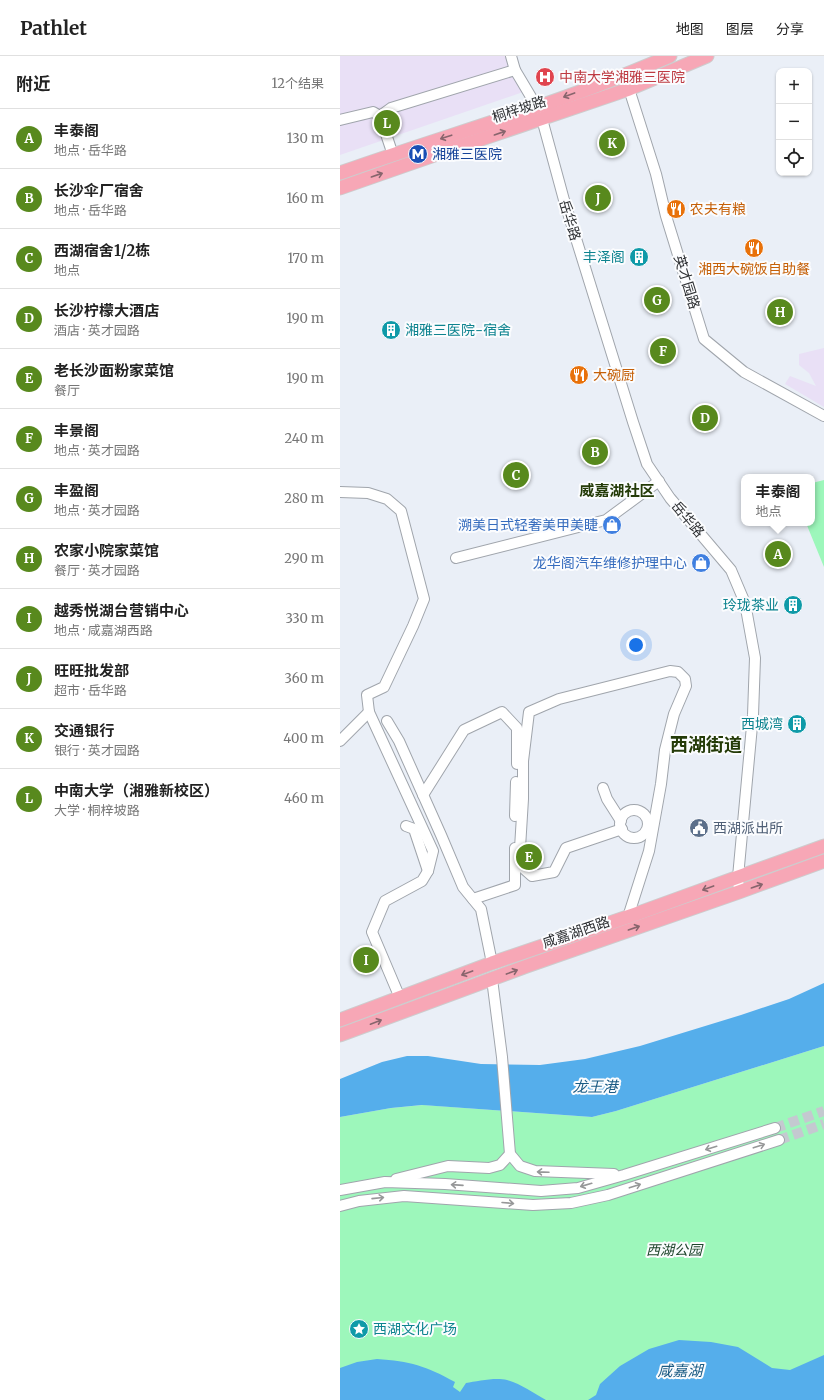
<!DOCTYPE html>
<html lang="zh">
<meta charset="utf-8">
<style>
:root{--surface:#fff;--page:#f6f6f6;--text:#222;--muted:#767676;--line:#e0e0e0;--accent:#58891d}
body{margin:0;font-family:Merriweather,"Noto Sans SC",serif;background:var(--page);color:var(--text)}
.controls{position:absolute;right:12px;top:12px;display:grid;overflow:hidden;border-radius:8px;box-shadow:0 1px 3px #0004}
.controls button{width:36px;height:36px;display:grid;place-items:center;padding:0;border:0;border-bottom:1px solid var(--line);background:var(--surface);color:var(--text);font:20px sans-serif}
.you{position:absolute;left:296px;top:589px;width:14px;height:14px;margin:-10px;border:3px solid #fff;border-radius:50%;background:#1a73e8;box-shadow:0 0 0 6px #1a73e833}
.badge{display:grid;place-items:center;width:26px;height:26px;border-radius:50%;background:var(--accent);color:#fff;font-size:13px;font-weight:700}
.pin{position:absolute;translate:-50% -50%;border:2px solid #fff;box-shadow:0 1px 4px #0006}
.popup{position:absolute;left:401px;top:418px;width:74px;height:52px;box-sizing:border-box;display:grid;place-content:center;border-radius:8px;background:var(--surface);filter:drop-shadow(0 1px 3px #0005);font-size:13px;white-space:nowrap;color:var(--muted)}
.popup b{font-size:15px;color:var(--text)}
.popup::after{content:'';position:absolute;left:50%;top:100%;margin-left:-8px;border:8px solid transparent;border-top-color:var(--surface)}
.list{margin:0;padding:0;list-style:none}
h2{display:flex;justify-content:space-between;align-items:center;height:52px;margin:0;padding:0 16px;font-size:17px}
h2 small{font-size:13px;font-weight:400;color:var(--muted)}
.list li{display:grid;grid-template-columns:26px 1fr auto;gap:12px;align-items:center;box-sizing:border-box;height:60px;padding:0 16px;border-top:1px solid var(--line)}
.list b{display:block;font-size:15px;white-space:nowrap}
.list p{margin:0;font-size:13px;white-space:nowrap;color:var(--muted)}
.list em{font-size:13px;font-style:normal;color:var(--muted)}
.icon{flex:none;width:22px;height:22px;fill:none;stroke:currentColor;stroke-width:2;stroke-linecap:round;stroke-linejoin:round}
.map{position:relative;flex:none;width:484px;height:1344px;overflow:hidden}
header{display:flex;align-items:center;gap:24px;box-sizing:border-box;height:56px;padding:0 20px;background:var(--surface);border-bottom:1px solid var(--line)}
header strong{font-size:19px}
nav{display:flex;gap:22px;margin-inline-start:auto;font-size:14px}
main{display:flex}
aside{flex:1;background:var(--surface)}
.map>svg:first-child{display:block}
.education{fill:#e9e0f6}
.green{fill:#9df7bb}
.water{fill:#55aeeb}
.lines{fill:none;stroke-linecap:round;stroke-linejoin:round}
.minor-tunnel{stroke:#c4c9d0;stroke-width:10;stroke-dasharray:10 5;stroke-linecap:butt}
.minor-casing{stroke:#a0a5ac;stroke-width:12}
.major-casing{stroke:#cdcdce;stroke-width:15}
.minor{stroke:#fff;stroke-width:10}
.major{stroke:#f7a7b6;stroke-width:13}
.oneway{stroke:#88656d}
.oneway2{stroke:#969798}
.labels{text-anchor:middle;dominant-baseline:central;stroke-width:4;stroke-linejoin:round;paint-order:stroke}
.health-label{font-size:14px;fill:#be3a42;stroke:#fbfcfe;text-anchor:start}
.street-label{font-size:14px;fill:#2d2f32;stroke:#fbfcfe}
.transit-label{font-size:14px;fill:#164399;stroke:#fbfcfe;text-anchor:start}
.food-label{font-size:14px;fill:#c56008;stroke:#fbfcfe;text-anchor:start}
.culture-label{font-size:14px;fill:#0d838f;stroke:#fbfcfe;text-anchor:end}
.shop-label{font-size:14px;fill:#366cbe;stroke:#fbfcfe;text-anchor:end}
.service-label{font-size:14px;fill:#4e5e75;stroke:#fbfcfe;text-anchor:start}
.park-label{font-size:14px;font-style:italic;fill:#1f462d;stroke:#fbfcfe}
.neighbourhood-label{font-size:15px;font-weight:bold;fill:#243b08;stroke:#fbfcfe}
.water-label{font-size:15px;font-style:italic;fill:#1b5b84;stroke:#fbfcfe}
.district-label{font-size:18px;font-weight:bold;fill:#243b08;stroke:#fbfcfe}
</style>
<header>
<strong>Pathlet</strong>
<nav><a>地图</a><a>图层</a><a>分享</a></nav>
</header>
<main>
<aside>
<h2>附近<small>12个结果</small></h2>
<ul class="list">
<li><span class="badge">A</span><div><b>丰泰阁</b><p>地点 · 岳华路</p></div><em>130 m</em></li>
<li><span class="badge">B</span><div><b>长沙伞厂宿舍</b><p>地点 · 岳华路</p></div><em>160 m</em></li>
<li><span class="badge">C</span><div><b>西湖宿舍1/2栋</b><p>地点</p></div><em>170 m</em></li>
<li><span class="badge">D</span><div><b>长沙柠檬大酒店</b><p>酒店 · 英才园路</p></div><em>190 m</em></li>
<li><span class="badge">E</span><div><b>老长沙面粉家菜馆</b><p>餐厅</p></div><em>190 m</em></li>
<li><span class="badge">F</span><div><b>丰景阁</b><p>地点 · 英才园路</p></div><em>240 m</em></li>
<li><span class="badge">G</span><div><b>丰盈阁</b><p>地点 · 英才园路</p></div><em>280 m</em></li>
<li><span class="badge">H</span><div><b>农家小院家菜馆</b><p>餐厅 · 英才园路</p></div><em>290 m</em></li>
<li><span class="badge">I</span><div><b>越秀悦湖台营销中心</b><p>地点 · 咸嘉湖西路</p></div><em>330 m</em></li>
<li><span class="badge">J</span><div><b>旺旺批发部</b><p>超市 · 岳华路</p></div><em>360 m</em></li>
<li><span class="badge">K</span><div><b>交通银行</b><p>银行 · 英才园路</p></div><em>400 m</em></li>
<li><span class="badge">L</span><div><b>中南大学（湘雅新校区）</b><p>大学 · 桐梓坡路</p></div><em>460 m</em></li>
</ul>
</aside>
<div class="map">
<svg width="484" height="1344" viewBox="0 0 484 1344">
<rect width="100%" height="100%" fill="#eaeff7"/>
<g class="education">
<polygon points="0,0 177,0 186,35 0,99"/>
<polygon points="484,292 484,351 445,328 450,320 476,330 469,317 459,309 459,298"/>
</g>
<g class="green">
<polygon points="484,424 484,511 466,467 472,467 472,427"/>
<polygon points="484,990 484,1344 0,1344 0,1061 51,1052 83,1049 252,1061 276,1055"/>
</g>
<g class="water">
<polygon points="484,927 484,990 276,1055 252,1061 82,1049 51,1052 0,1061 0,1023 42,1006 67,1000 88,1000 141,1008 200,1009 245,1003 300,990 401,959 449,943"/>
<polygon points="339,1284 371,1286 398,1291 432,1312 450,1314 484,1299 484,1344 248,1344 256,1339 260,1328 280,1310 309,1293"/>
<path d="M37,1303c33,2 49,7 78,23l-2,5 7,5 6,-9c11,-2 30,-6 41,-3 14,4 26,13 39,20h-206v-32l17,-6z"/>
</g>
<g class="lines">
<g class="minor-tunnel">
<polyline points="435,1072 484,1055"/>
<polyline points="439,1084 484,1068"/>
</g>
<defs>
<g id="minor">
<polyline points="171,0 175,14 197,51 202,63 224,144 293,366 307,408 330,442 391,514 405,547 415,602 413,659 398,821 399,836"/>
<polyline points="289,33 316,118 326,160 364,283 404,316 484,360"/>
<polyline points="40,60 51,52 175,14"/>
<polyline points="0,64 33,56 40,60 53,99"/>
<polyline points="0,436 28,437 47,443 61,455 84,543 73,570 44,631 27,639 29,656 93,795 88,815 82,825 45,845 32,876 60,942"/>
<polyline points="116,502 266,464 319,425"/>
<polyline points="47,665 59,685 101,779 123,831 141,853 152,907"/>
<polyline points="0,685 29,656"/>
<polyline points="263,732 267,743 281,765"/>
<polyline points="83,739 124,674 162,656 177,672 177,708"/>
<circle cx="294" cy="768" r="14"/>
<polyline points="175,760 176,726"/>
<polyline points="66,770 74,773 88,815"/>
<polyline points="282,773 226,792 214,816 192,820 183,812 180,792 183,743 183,705 189,656 219,643 330,615 338,616 345,623 346,630 334,658 325,694 321,728 309,795 288,861"/>
<polyline points="133,843 175,829 175,792"/>
<polyline points="152,923 162,1001 170,1098 180,1110 195,1115 274,1118"/>
<polyline points="56,1123 108,1110 149,1112 160,1109 170,1098"/>
<polyline points="0,1134 45,1126 105,1128 201,1135 238,1132 284,1119 435,1072"/>
<polyline points="0,1150 19,1145 64,1140 193,1149 231,1147 268,1139 439,1084"/>
</g>
<g id="major">
<path d="M0,117c110,-39 223,-70 330,-117"/>
<polyline points="0,132 106,95 289,33 367,0"/>
<polyline points="0,964 152,907 296,858 484,790"/>
<polyline points="0,979 187,910 399,836 484,805"/>
</g>
</defs>
<use href="#minor" class="minor-casing"/>
<use href="#major" class="major-casing"/>
<use href="#minor" class="minor"/>
<use href="#major" class="major"/>
</g>
<defs><path id="oneway-shaft" d="M-6 0H5M1.5-3L5.5 0L1.5 3" fill="none" stroke-width="1.6" stroke-linecap="round" stroke-linejoin="round"/></defs>
<g class="oneway">
<use href="#oneway-shaft" transform="translate(229 39) rotate(160)"/>
<use href="#oneway-shaft" transform="translate(160 77) rotate(-19)"/>
<use href="#oneway-shaft" transform="translate(106 81) rotate(162)"/>
<use href="#oneway-shaft" transform="translate(37 119) rotate(-19)"/>
<use href="#oneway-shaft" transform="translate(417 830) rotate(-19)"/>
<use href="#oneway-shaft" transform="translate(368 832) rotate(160)"/>
<use href="#oneway-shaft" transform="translate(294 872) rotate(-19)"/>
<use href="#oneway-shaft" transform="translate(172 916) rotate(-20)"/>
<use href="#oneway-shaft" transform="translate(127 917) rotate(160)"/>
<use href="#oneway-shaft" transform="translate(36 966) rotate(-21)"/>
</g>
<g class="oneway2">
<use href="#oneway-shaft" transform="translate(419 1090) rotate(-18)"/>
<use href="#oneway-shaft" transform="translate(371 1092) rotate(163)"/>
<use href="#oneway-shaft" transform="translate(203 1116) rotate(-178)"/>
<use href="#oneway-shaft" transform="translate(117 1129) rotate(-176)"/>
<use href="#oneway-shaft" transform="translate(246 1129) rotate(164)"/>
<use href="#oneway-shaft" transform="translate(295 1130) rotate(-18)"/>
<use href="#oneway-shaft" transform="translate(38 1142) rotate(-6)"/>
<use href="#oneway-shaft" transform="translate(168 1147) rotate(5)"/>
</g>
<defs>
<symbol id="hospital-disc" viewBox="-11 -11 22 22"><circle r="9.5" fill="#e0444e" stroke="#fbfcfe"/><path d="M-5-5h3v3.5h4V-5h3V5h-3V1.5h-4V5h-3Z" fill="#fff"/></symbol>
<symbol id="metro-disc" viewBox="-11 -11 22 22"><circle r="9.5" fill="#1a4fb4" stroke="#fbfcfe"/><path d="M-5.5 5V-5H-3L0 0L3-5H5.5V5H3V-.5L0 4L-3-.5V5Z" fill="#fff"/></symbol>
<symbol id="restaurant-disc" viewBox="-11 -11 22 22"><circle r="9.5" fill="#e8710a" stroke="#fbfcfe"/><path d="M-5-6h1v4h1v-4h1v4h1v-4h1v5L-1.5 .5V6h-2V.5L-5-1ZM5-6V6H3V1.5H1.5Q1.5-4 5-6Z" fill="#fff"/></symbol>
<symbol id="building-disc" viewBox="-11 -11 22 22"><circle r="9.5" fill="#0f9aa8" stroke="#fbfcfe"/><path d="M-4-6H4V6H1V3H-1V6H-4ZM-2.5-4.3h1.7v1.8h-1.7ZM.8-4.3h1.7v1.8H.8ZM-2.5-1h1.7V.8h-1.7ZM.8-1h1.7V.8H.8Z" fill="#fff"/></symbol>
<symbol id="shop-disc" viewBox="-11 -11 22 22"><circle r="9.5" fill="#3f7fe0" stroke="#fbfcfe"/><path d="M-5-2.5h2.3a2.7 3.5 0 0 1 5.4 0H5L5.5 6h-11ZM-1.5-2.5h3a1.5 2.3 0 0 0-3 0Z" fill="#fff"/></symbol>
<symbol id="civic-disc" viewBox="-11 -11 22 22"><circle r="9.5" fill="#5c6f8a" stroke="#fbfcfe"/><path d="M-.6-6.5H3V-4.5H.6V-3L4-1V1h2V6H-6V1h2V-1L-.6-3ZM-1.2 2.5V6h2.4V2.5Z" fill="#fff"/></symbol>
<symbol id="sight-disc" viewBox="-11 -11 22 22"><circle r="9.5" fill="#0f9aa8" stroke="#fbfcfe"/><path d="M0-6L1.8-2.2L6-1.7L2.9 1.2L3.7 5.4L0 3.3L-3.7 5.4L-2.9 1.2L-6-1.7L-1.8-2.2Z" fill="#fff"/></symbol>
</defs>
<g fill-rule="evenodd">
<use href="#hospital-disc" x="194" y="10" width="22" height="22"/>
<use href="#metro-disc" x="67" y="87" width="22" height="22"/>
<use href="#restaurant-disc" x="325" y="142" width="22" height="22"/>
<use href="#restaurant-disc" x="403" y="181" width="22" height="22"/>
<use href="#building-disc" x="288" y="190" width="22" height="22"/>
<use href="#building-disc" x="40" y="263" width="22" height="22"/>
<use href="#restaurant-disc" x="228" y="308" width="22" height="22"/>
<use href="#shop-disc" x="261" y="458" width="22" height="22"/>
<use href="#shop-disc" x="350" y="496" width="22" height="22"/>
<use href="#building-disc" x="442" y="538" width="22" height="22"/>
<use href="#building-disc" x="446" y="657" width="22" height="22"/>
<use href="#civic-disc" x="348" y="761" width="22" height="22"/>
<use href="#sight-disc" x="8" y="1262" width="22" height="22"/>
</g>
<g class="labels">
<g class="health-label">
<text x="219" y="21">中南大学湘雅三医院</text>
</g>
<g class="street-label">
<text transform="translate(179 53) rotate(-18)">桐梓坡路</text>
<text transform="translate(230 164) rotate(73)">岳华路</text>
<text transform="translate(347 226) rotate(73)">英才园路</text>
<text transform="translate(348 463) rotate(50)">岳华路</text>
<text transform="translate(236 876) rotate(-19)">咸嘉湖西路</text>
</g>
<g class="transit-label">
<text x="92" y="98">湘雅三医院</text>
</g>
<g class="food-label">
<text x="350" y="153">农夫有粮</text>
<text x="414" y="213" text-anchor="middle">湘西大碗饭自助餐</text>
<text x="253" y="319">大碗厨</text>
</g>
<g class="culture-label">
<text x="285" y="201">丰泽阁</text>
<text x="65" y="274" text-anchor="start">湘雅三医院-宿舍</text>
<text x="439" y="549">玲珑茶业</text>
<text x="443" y="668">西城湾</text>
<text x="33" y="1273" text-anchor="start">西湖文化广场</text>
</g>
<g class="shop-label">
<text x="258" y="469">溯美日式轻奢美甲美睫</text>
<text x="347" y="507">龙华阁汽车维修护理中心</text>
</g>
<g class="service-label">
<text x="373" y="772">西湖派出所</text>
</g>
<g class="park-label">
<text x="334" y="1194">西湖公园</text>
</g>
<g class="neighbourhood-label">
<text x="277" y="434">威嘉湖社区</text>
</g>
<g class="water-label">
<text x="255" y="1030">龙王港</text>
<text x="340" y="1314">咸嘉湖</text>
</g>
<g class="district-label">
<text x="366" y="688">西湖街道</text>
</g>
</g>
</svg>
<div class="controls">
<button>+</button>
<button>−</button>
<button><svg class="icon" aria-label="locate" viewBox="0 0 24 24"><circle cx="12" cy="12" r="6"/><path d="M12 2v4M12 18v4M2 12h4M18 12h4"/></svg></button>
</div>
<div class="you"></div>
<div class="pin badge" style="left:438px;top:498px">A</div>
<div class="popup"><b>丰泰阁</b>地点</div>
<div class="pin badge" style="left:255px;top:396px">B</div>
<div class="pin badge" style="left:176px;top:419px">C</div>
<div class="pin badge" style="left:365px;top:362px">D</div>
<div class="pin badge" style="left:189px;top:801px">E</div>
<div class="pin badge" style="left:323px;top:295px">F</div>
<div class="pin badge" style="left:317px;top:244px">G</div>
<div class="pin badge" style="left:440px;top:256px">H</div>
<div class="pin badge" style="left:26px;top:904px">I</div>
<div class="pin badge" style="left:258px;top:142px">J</div>
<div class="pin badge" style="left:272px;top:87px">K</div>
<div class="pin badge" style="left:47px;top:67px">L</div>
</div>
</main>
